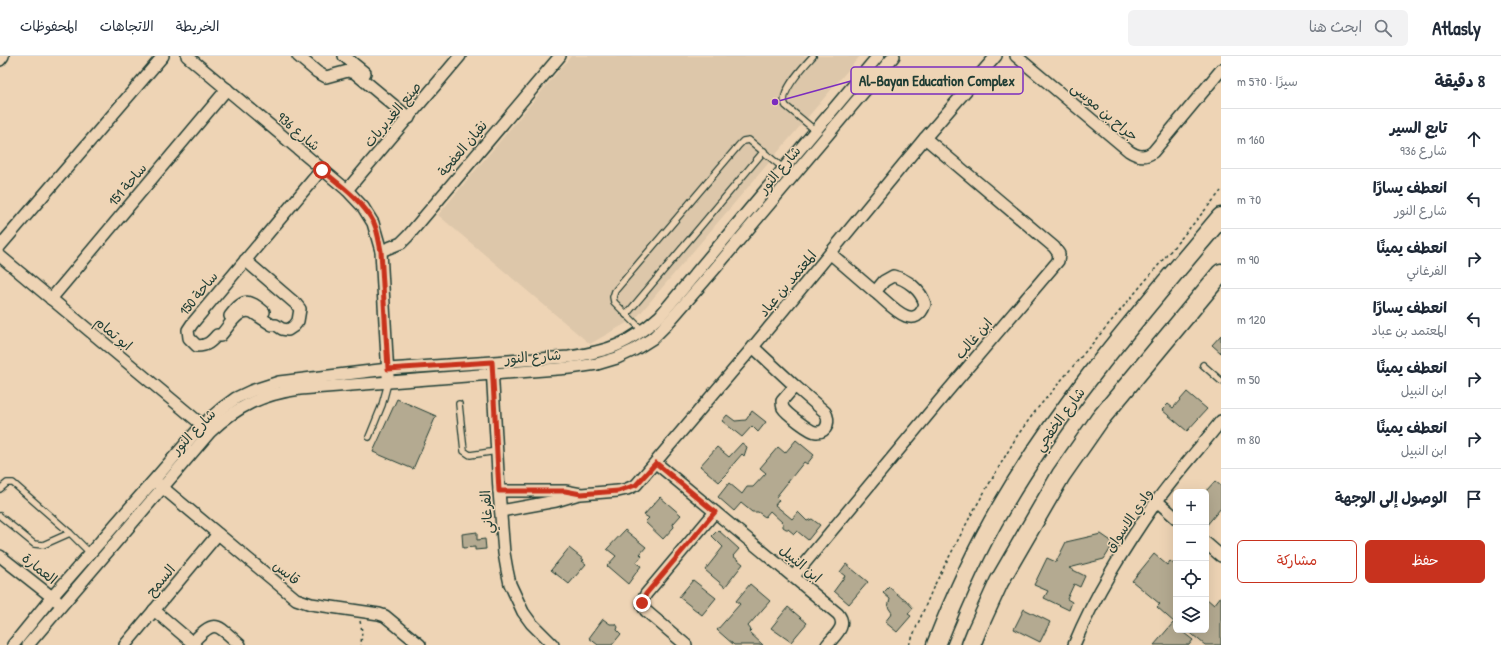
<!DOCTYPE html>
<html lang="ar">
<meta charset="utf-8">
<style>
:root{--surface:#fff;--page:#f2f2f3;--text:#1f2937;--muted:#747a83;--line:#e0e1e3;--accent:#c8321e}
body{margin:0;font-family:"Patrick Hand","Playpen Sans Arabic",sans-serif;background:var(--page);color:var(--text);direction:rtl}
.controls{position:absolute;right:12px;bottom:12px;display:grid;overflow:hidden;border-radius:6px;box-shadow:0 4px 16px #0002}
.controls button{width:36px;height:36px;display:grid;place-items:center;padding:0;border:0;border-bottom:1px solid var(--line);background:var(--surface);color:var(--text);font:20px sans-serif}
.stop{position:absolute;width:12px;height:12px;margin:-9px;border:3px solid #c8321e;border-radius:50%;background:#fff}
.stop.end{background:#c8321e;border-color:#fff;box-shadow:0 1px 4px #0008}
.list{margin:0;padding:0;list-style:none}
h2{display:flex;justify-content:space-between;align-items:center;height:52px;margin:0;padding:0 16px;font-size:17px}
h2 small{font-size:13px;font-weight:400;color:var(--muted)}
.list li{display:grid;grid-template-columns:26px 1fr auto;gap:12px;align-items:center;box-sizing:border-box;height:60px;padding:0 16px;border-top:1px solid var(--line)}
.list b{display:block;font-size:15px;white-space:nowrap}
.list p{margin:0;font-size:13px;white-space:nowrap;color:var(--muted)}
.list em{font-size:13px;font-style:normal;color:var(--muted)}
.actions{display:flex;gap:8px;padding:12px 16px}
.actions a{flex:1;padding:9px 0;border:1px solid var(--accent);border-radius:6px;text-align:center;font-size:14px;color:var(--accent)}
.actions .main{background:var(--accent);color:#fff}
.icon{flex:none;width:22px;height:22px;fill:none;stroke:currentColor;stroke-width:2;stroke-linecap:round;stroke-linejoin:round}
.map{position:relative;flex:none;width:1221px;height:589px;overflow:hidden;direction:ltr}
header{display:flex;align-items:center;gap:24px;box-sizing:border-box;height:56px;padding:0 20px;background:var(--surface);border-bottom:1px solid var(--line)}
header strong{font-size:19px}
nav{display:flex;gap:22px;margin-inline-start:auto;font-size:14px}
.search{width:280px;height:36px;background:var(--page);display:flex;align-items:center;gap:10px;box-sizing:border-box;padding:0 14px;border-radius:6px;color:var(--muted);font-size:15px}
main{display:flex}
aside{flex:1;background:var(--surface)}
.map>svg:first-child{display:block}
.built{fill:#ddc7aa}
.building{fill:#b4aa91;stroke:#1f3d34}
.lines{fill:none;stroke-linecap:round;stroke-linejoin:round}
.service-casing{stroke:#1f3d34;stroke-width:8}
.minor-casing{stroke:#1f3d34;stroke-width:14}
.trunk-casing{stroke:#1f3d34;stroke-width:21}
.path{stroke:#1f3d34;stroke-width:1.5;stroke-dasharray:3 3;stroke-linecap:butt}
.service{stroke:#eed4b5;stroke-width:5.5}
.minor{stroke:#eed4b5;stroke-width:11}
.trunk{stroke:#eed4b5;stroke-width:18}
.route{stroke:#c8321e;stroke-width:5}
.labels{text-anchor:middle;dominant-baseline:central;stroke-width:3;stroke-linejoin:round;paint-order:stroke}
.street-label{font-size:14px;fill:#1f3d34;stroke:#eed4b5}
.leader{fill:none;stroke:#7b2cbf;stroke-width:1.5}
.callout-dot{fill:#7b2cbf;stroke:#eed4b5;stroke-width:1.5}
.callout{fill:#eed4b5;stroke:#7b2cbf;stroke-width:1.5}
.callout-label{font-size:15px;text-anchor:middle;font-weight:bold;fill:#1f3d34}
</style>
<header>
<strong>Atlasly</strong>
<div class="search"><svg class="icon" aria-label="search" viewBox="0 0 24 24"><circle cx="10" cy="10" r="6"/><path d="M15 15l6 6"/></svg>ابحث هنا</div>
<nav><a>الخريطة</a><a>الاتجاهات</a><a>المحفوظات</a></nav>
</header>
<main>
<aside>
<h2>8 دقيقة<small>سيرًا · 570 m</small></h2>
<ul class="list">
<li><svg class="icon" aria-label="ahead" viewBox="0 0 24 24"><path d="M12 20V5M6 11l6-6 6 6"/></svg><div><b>تابع السير</b><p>شارع 936</p></div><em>160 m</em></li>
<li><svg class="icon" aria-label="left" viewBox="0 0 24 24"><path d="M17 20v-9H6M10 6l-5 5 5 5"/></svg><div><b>انعطف يسارًا</b><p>شارع النور</p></div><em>70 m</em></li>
<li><svg class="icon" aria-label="right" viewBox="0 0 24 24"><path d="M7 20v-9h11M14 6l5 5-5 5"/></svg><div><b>انعطف يمينًا</b><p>الفرغاني</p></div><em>90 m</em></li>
<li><svg class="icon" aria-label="left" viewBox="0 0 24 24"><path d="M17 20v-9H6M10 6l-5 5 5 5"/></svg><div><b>انعطف يسارًا</b><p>المعتمد بن عباد</p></div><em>120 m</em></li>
<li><svg class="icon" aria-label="right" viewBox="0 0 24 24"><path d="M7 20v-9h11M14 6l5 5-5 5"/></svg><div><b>انعطف يمينًا</b><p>ابن النبيل</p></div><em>50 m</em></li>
<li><svg class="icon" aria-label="right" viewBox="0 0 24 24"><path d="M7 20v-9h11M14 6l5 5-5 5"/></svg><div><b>انعطف يمينًا</b><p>ابن النبيل</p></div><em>80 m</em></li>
<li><svg class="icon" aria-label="arrive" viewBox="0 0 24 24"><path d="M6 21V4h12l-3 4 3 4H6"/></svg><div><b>الوصول إلى الوجهة</b></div></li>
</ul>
<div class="actions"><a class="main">حفظ</a><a>مشاركة</a></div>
</aside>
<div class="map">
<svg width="1221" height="589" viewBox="0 0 1221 589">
<rect width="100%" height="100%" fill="#eed4b5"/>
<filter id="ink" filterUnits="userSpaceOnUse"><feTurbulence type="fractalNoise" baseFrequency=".025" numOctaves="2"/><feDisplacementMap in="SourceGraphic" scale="8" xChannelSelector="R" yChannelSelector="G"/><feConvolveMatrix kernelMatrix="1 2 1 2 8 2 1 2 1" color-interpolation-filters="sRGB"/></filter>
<g filter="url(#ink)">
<polygon class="built" points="571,0 860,0 637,261 590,288 438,159"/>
<g class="building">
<polygon points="1221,279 1221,297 1212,289"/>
<polygon points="1187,336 1207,353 1187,375 1162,354 1168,348 1173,352"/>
<polygon points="397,343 436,360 413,413 373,396"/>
<polygon points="752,355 766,366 758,376 752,370 742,381 722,365 727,359 735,365 746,364"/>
<polygon points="796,384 814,399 807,408 804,406 776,441 779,444 775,449 792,463 798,456 807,465 812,463 820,469 808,484 797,475 794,478 788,473 786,473 783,471 783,467 770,455 765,461 758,456 752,456 741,447 734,455 718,441 729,427 742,438 747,431 753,431 766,417 760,412 778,391 785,397"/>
<polygon points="742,387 747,391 744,400 742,398 729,413 729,416 719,426 700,410 717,391 729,401"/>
<polygon points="1215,425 1221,430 1221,452 1206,470 1206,435"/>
<polygon points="660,441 681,459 673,468 674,471 663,483 645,466 649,462 644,459"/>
<polygon points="625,474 646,491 640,498 642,500 636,507 641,510 628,528 607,510 616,500 607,493"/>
<polygon points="718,474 739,493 733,500 743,508 725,531 705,514 723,491 712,480"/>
<polygon points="477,476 477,484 485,483 486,493 475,494 475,491 463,492 462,478"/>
<polygon points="1101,478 1114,487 1104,503 1069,512 1085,520 1080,531 1074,528 1067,543 1072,546 1069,554 1044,542 1048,535 1034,529 1047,502 1056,506 1066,486"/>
<polygon points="569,492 584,504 582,505 586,508 569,528 551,514"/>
<polygon points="1154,498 1167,509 1170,505 1176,510 1176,568 1157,551 1160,548 1132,525"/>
<polygon points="846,508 868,526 849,548 834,535 845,520 840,516"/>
<polygon points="693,524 716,542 702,559 679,541"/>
<polygon points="750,528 770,545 748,570 751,574 749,576 763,589 734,589 717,574 740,548 736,545"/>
<polygon points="889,531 903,543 905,543 913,552 908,558 911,560 897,576 885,566 892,557 888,551 890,543 883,537"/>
<polygon points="1221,540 1221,589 1205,589 1187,574 1206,574 1206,542 1214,549"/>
<polygon points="788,551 807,567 791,586 771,572"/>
<polygon points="1024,553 1050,566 1040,586 1014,573"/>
<polygon points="603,563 610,568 616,568 618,571 617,574 621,578 612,589 598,589 589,582"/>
<polygon points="1173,567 1176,570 1176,574 1180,574 1193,584 1189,589 1154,589"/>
</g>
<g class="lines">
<defs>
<g id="service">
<path d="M813,0c-8,9 -36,38 -27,50l30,25"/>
<polyline points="626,259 764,95"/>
<polyline points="643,275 614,246 613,241 615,235 739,89 743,85 749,84 783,112"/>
<polyline points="1203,309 1221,325"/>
<polyline points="459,348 464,395 470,399 497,395"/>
<polyline points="369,381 382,349 388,327"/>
<polyline points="0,433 7,427 13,427 70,477 90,497"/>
<polyline points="0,460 34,488 43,489 70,477"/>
</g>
<g id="minor">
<polyline points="187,0 347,134 363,151 373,167 381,195 388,320"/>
<polyline points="298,0 317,16 326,21 348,15 355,17 409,62"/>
<polyline points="344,0 365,17"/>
<path d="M1016,0l113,95c9,6 16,7 24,1l68,-82"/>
<polyline points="0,4 3,0"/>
<polyline points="347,134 460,0"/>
<polyline points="0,190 163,0"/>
<polyline points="381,195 401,187 408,180 560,0"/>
<polyline points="831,198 875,236"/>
<polyline points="0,200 207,373"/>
<path d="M245,204l51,44 4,5 -2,12 -4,5 -6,4 -6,-1 -6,-4h-4l-20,-13c-14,-5 -23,15 -32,24l-3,-1c-6,7 -10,11 -20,11l-8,-8 -1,-8 4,-6 129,-154"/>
<path d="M893,220c14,3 28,14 32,28 -11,31 -36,-1 -50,-12l9,-11z"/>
<polyline points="51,243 227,33"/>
<path d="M230,260c13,-17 18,-18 34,-4"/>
<polyline points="753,291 795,330"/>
<polyline points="492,311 499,435 504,497 507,514 510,528 523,556 531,567 553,589"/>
<path d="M795,330l30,26c5,8 3,21 -9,20 -6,0 -30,-19 -33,-24 -1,-3 -1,-4 -1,-7z"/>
<path d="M656,407l182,151c10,12 -3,21 -11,31"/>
<polyline points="156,426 296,543 311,548 379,558 385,560 420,589"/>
<polyline points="499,435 565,435 581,438 618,435 627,433 636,429 753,291 925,82 996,0"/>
<polyline points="1157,445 1176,462"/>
<polyline points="501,455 556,445 579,438"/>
<polyline points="1206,487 1221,500"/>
<polyline points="0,500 57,545"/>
<polyline points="794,520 946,337 1058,205 1059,198 1054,191 925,82"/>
<polyline points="154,554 195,589"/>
<path d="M192,587c24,-26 25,-18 48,2"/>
<path d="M13,589l39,-48 150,-172 19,-16 15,-11 15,-7 28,-9 109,-13 181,-12c41,-6 60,-13 91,-41l218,-260"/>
<path d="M28,589l182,-213c27,-26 53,-38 90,-43l270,-21 27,-4 20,-6 17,-8 19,-12 14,-14 46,-53 181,-215"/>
<polyline points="125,589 218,478"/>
<path d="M686,589l-40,-34c-5,-6 -4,-10 0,-17l69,-82"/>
<path d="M1074,589c21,-51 51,-98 82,-143 20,-28 44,-54 65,-81"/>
</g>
<g id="trunk">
<path d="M936,589c19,-48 40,-95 66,-139 61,-105 141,-196 219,-289"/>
<polyline points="971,589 977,574 999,526 1061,419 1100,363 1221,217"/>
</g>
</defs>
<use href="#service" class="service-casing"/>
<use href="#minor" class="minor-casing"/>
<use href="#trunk" class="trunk-casing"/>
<g class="path">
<polyline points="360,565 362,575 361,589"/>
<polyline points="909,589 933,532 971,459 1017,380 1037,353 1221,135"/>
</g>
<use href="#service" class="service"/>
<use href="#minor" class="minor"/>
<use href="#trunk" class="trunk"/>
</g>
</g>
<g class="lines" filter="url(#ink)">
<path class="route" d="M322,114c18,15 41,31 52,53 4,9 5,19 7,28l7,118 104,-7 7,129h66l16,3 37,-3 18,-6 20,-22 59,49 -69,82 -4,9"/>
</g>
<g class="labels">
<g class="street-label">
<text transform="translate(1105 55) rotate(40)">جراح بن موسى</text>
<text transform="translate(392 58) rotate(-50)">صنع الغديريات</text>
<text transform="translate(299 75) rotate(40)">شارع 936</text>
<text transform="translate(462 92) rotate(-50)">نقيان العفجة</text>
<text transform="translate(779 113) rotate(-50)">شارع النور</text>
<text transform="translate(127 128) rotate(-50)">ساحة 151</text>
<text transform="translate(787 227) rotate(-50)">المعتمد بن عباد</text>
<text transform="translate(198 237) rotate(-51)">ساحة 150</text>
<text transform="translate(114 277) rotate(40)">ابو تمام</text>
<text transform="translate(973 282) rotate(-49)">ابن غالب</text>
<text transform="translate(533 300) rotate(-4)">شارع النور</text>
<text transform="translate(1059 363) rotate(-54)">شارع الخفجي</text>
<text transform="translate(193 375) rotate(-46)">شارع النور</text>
<text transform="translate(486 456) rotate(-94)">الفرغاني</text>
<text transform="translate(1128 464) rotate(-56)">وادي الاسواق</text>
<text transform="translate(801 507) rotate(40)">ابن النبيل</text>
<text transform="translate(40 512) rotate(39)">العمارة</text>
<text transform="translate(287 516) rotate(39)">قابس</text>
<text transform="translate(160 524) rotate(-50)">السمح</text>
</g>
</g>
<path class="leader" d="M775 46L851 25"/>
<circle class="callout-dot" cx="775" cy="46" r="4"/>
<rect class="callout" x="851" y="11" width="172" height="27" rx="4"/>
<g class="callout-label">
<text x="937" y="30">Al-Bayan Education Complex</text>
</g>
</svg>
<div class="controls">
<button>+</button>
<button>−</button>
<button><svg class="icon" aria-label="locate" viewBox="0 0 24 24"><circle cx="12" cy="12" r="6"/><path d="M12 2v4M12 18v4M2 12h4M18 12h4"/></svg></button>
<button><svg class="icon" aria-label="layers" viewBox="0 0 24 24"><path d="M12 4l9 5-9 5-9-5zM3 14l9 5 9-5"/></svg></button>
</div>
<div class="stop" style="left:322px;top:114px"></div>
<div class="stop end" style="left:642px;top:547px"></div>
</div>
</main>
